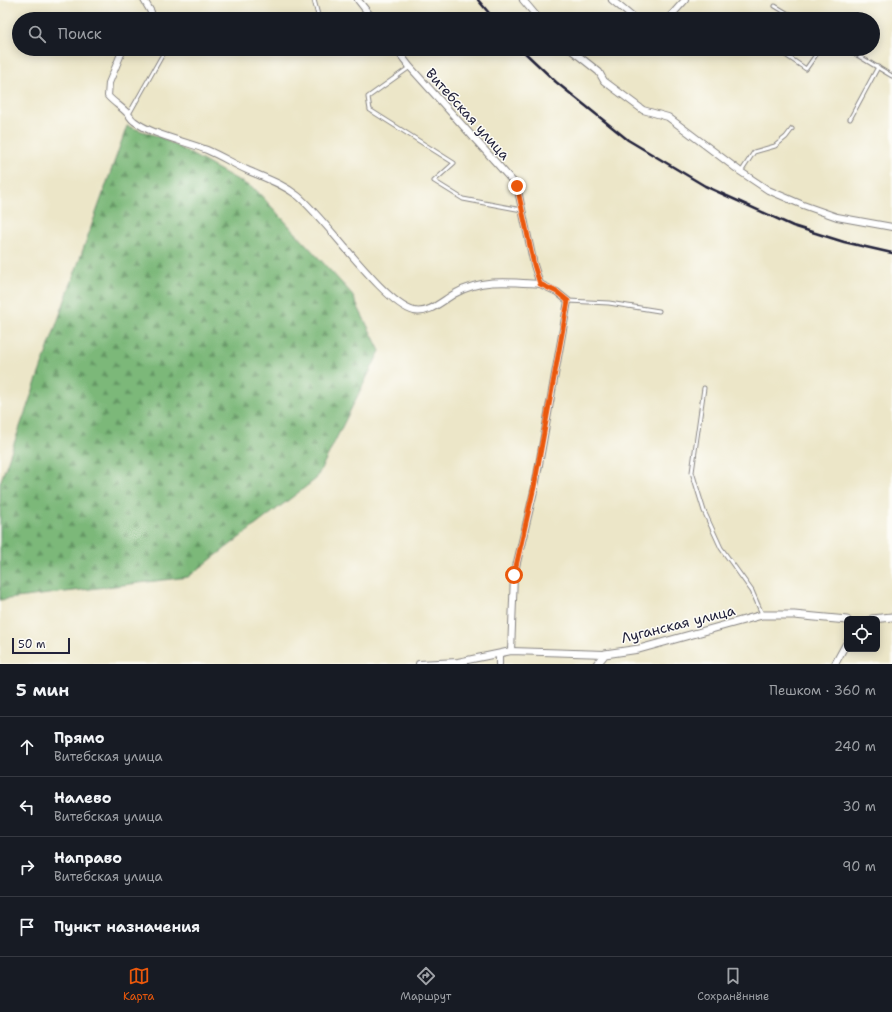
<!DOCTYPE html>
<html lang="ru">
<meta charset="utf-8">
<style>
:root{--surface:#171b24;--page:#20242c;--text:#f1f3f6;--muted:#9ea1a6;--line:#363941;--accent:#ea580c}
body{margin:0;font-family:"Shantell Sans",sans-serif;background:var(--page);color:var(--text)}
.controls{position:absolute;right:12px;bottom:12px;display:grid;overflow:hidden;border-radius:6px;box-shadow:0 2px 10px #0003}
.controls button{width:36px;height:36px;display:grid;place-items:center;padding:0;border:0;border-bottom:1px solid var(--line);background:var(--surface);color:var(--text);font:20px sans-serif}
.scale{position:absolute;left:12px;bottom:10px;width:58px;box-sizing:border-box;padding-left:4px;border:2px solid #22223b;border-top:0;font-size:11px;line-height:14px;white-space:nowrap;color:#22223b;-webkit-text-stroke:3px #fdfcf7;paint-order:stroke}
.stop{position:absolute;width:12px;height:12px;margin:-9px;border:3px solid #ea580c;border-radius:50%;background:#fff}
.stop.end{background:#ea580c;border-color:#fff;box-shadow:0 1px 4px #0008}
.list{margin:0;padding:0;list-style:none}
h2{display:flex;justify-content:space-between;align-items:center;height:52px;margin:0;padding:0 16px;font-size:17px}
h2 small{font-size:13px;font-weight:400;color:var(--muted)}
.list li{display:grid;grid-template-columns:26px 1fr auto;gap:12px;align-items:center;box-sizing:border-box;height:60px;padding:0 16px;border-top:1px solid var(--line)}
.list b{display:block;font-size:15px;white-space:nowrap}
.list p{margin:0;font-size:13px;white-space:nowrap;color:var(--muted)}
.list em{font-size:13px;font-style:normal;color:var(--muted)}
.icon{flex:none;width:22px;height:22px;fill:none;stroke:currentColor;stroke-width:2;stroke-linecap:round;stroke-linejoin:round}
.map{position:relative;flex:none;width:892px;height:664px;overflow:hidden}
.search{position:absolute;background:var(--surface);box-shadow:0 2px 10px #0003;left:12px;right:12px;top:12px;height:44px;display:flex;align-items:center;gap:10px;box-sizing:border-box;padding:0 14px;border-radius:22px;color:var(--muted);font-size:15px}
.sheet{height:292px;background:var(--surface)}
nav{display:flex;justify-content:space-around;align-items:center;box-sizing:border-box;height:56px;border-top:1px solid var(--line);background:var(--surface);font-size:11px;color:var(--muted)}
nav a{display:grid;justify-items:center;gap:2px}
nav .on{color:var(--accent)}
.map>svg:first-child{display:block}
.forest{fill:url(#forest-firs);stroke:#4e6d5a}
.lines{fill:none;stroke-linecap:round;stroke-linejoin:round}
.service-casing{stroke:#878482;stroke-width:5}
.minor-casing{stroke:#878482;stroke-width:8}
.tertiary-casing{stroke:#878482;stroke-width:9}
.service{stroke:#fff;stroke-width:3}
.minor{stroke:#fff;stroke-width:6}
.tertiary{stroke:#fff;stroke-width:7}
.rail{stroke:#22223b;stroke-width:2.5}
.route{stroke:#ea580c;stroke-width:5}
.labels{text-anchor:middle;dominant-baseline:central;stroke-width:3;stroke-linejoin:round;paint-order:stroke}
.street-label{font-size:14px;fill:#22223b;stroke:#fdfcf7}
</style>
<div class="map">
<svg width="892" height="664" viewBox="0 0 892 664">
<defs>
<pattern id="forest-firs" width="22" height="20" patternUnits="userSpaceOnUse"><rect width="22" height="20" fill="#7bb879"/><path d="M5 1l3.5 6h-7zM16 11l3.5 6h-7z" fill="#649564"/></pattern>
</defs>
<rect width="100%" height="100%" fill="#fdfcf7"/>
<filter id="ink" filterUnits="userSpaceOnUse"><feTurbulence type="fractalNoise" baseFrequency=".025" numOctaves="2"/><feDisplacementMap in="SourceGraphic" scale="8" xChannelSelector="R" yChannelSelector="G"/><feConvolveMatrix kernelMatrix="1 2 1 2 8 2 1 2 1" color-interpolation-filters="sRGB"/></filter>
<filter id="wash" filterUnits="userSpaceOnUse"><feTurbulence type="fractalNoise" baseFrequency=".012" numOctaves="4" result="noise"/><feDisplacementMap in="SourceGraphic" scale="16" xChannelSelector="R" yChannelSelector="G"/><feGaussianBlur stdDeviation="0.9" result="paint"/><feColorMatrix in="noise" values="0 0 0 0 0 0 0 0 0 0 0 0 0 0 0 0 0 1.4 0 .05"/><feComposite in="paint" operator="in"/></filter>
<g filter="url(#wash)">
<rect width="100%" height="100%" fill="#ece6c8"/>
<polygon class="forest" points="127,126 160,137 256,190 351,293 380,351 316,479 188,577 0,600 0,483"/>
</g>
<g filter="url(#ink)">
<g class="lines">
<defs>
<g id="service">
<polyline points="314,0 319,19"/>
<polyline points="775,6 797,19"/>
<polyline points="847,49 892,76"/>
<polyline points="781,52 806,69 820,49"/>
<polyline points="410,67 368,97 370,110 454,163 434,181 463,199 522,210"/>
<polyline points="129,114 163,54 168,49"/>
<polyline points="850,119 878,67"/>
<polyline points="741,172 754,152 775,146 786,137 792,129"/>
<polyline points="568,301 609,303 659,311"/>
<polyline points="704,388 692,472 704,511 721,548 752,591 762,614"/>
</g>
<g id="minor">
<polyline points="144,0 151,12 150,19"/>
<polyline points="358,0 373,19"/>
<polyline points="523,0 539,19"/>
<polyline points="612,0 635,19"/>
<polyline points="668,19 685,0"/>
<path d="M123,49l-14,34 -1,13c6,7 14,11 20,18 2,2 3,5 6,7 18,14 51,20 73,29 14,6 27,14 40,20 18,8 36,14 51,26 29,24 85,107 116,115 15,3 28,-10 40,-17 28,-16 56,-12 86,-10"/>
<polyline points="396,49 410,67 517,186 534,265 540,284 557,292 568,301 535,487 514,575 511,651"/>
<polyline points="570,49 599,72 604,81 643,110 668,117 741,172 768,190 803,205 837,217 892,227"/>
<polyline points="419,664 458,662 511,651 605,654"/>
<polyline points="499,664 499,654"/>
<polyline points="835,664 847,642"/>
</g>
<g id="tertiary">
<polyline points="872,619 892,617"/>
<polyline points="597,664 605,654 639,649 762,615 794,615 847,620"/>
</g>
</defs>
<use href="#service" class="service-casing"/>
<use href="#minor" class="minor-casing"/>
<use href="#tertiary" class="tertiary-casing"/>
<use href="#service" class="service"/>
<use href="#minor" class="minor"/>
<use href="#tertiary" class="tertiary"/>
<g class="rail">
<polyline points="478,0 494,19"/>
<polyline points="521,49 556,82 628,140 705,186 793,226 844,242 892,253"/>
</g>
</g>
</g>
<g class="lines" filter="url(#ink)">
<polyline class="route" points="514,575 534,487 568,301 557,292 540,284 534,265 517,186"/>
</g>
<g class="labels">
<g class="street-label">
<text transform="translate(468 114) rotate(48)">Витебская улица</text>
<text transform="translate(678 624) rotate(-14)">Луганская улица</text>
</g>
</g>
</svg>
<div class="controls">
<button><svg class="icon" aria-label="locate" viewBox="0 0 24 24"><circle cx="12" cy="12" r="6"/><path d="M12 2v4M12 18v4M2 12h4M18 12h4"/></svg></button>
</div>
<div class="scale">50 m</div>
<div class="stop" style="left:514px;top:575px"></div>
<div class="stop end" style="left:517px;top:186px"></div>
<div class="search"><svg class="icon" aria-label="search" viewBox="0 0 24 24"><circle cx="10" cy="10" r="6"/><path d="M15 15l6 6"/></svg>Поиск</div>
</div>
<section class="sheet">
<h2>5 мин<small>Пешком · 360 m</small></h2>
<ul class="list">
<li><svg class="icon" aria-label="ahead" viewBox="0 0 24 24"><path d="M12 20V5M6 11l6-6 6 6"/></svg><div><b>Прямо</b><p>Витебская улица</p></div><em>240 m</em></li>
<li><svg class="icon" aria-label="left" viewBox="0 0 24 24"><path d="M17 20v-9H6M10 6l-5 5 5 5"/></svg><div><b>Налево</b><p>Витебская улица</p></div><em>30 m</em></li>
<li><svg class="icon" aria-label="right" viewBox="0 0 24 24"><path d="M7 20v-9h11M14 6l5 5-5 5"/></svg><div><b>Направо</b><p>Витебская улица</p></div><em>90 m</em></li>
<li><svg class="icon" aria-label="arrive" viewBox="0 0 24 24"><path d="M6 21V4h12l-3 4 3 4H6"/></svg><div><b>Пункт назначения</b></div></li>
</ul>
</section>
<nav>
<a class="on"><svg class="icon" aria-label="map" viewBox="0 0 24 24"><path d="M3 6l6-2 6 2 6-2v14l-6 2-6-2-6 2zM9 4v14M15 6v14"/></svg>Карта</a>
<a><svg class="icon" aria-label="directions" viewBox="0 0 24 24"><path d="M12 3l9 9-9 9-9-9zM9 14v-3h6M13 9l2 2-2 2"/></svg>Маршрут</a>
<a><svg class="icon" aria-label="saved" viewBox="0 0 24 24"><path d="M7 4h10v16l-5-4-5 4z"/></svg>Сохранённые</a>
</nav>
